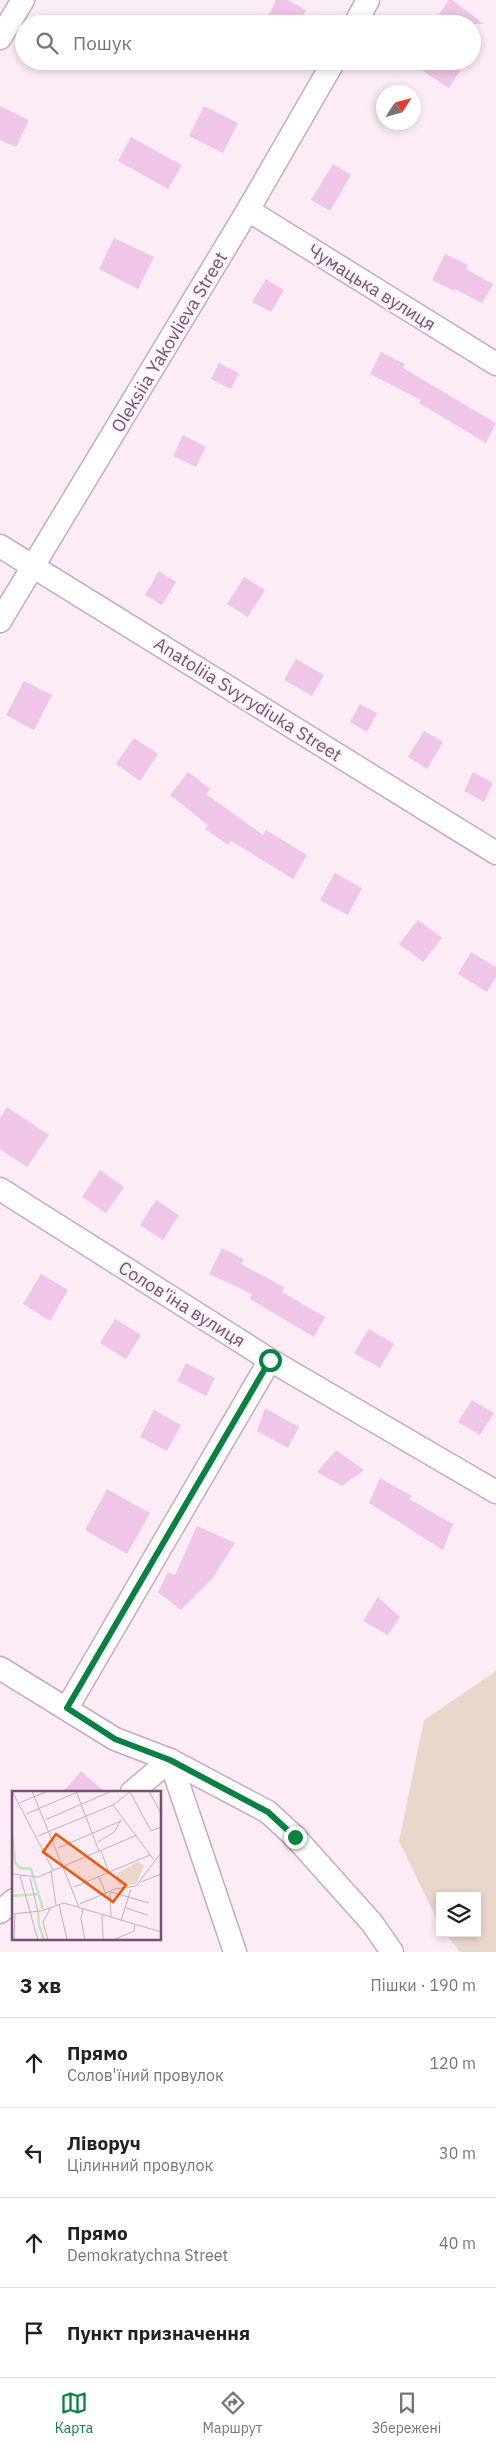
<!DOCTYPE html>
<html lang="uk">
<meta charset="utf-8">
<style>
:root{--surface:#fff;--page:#f6f6f6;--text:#202124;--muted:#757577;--line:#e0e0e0;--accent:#0b8043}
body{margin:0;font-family:"IBM Plex Sans",sans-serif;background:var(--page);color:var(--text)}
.controls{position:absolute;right:15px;bottom:15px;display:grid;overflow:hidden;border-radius:0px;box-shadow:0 2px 8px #0003}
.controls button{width:45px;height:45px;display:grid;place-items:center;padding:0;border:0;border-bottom:1px solid var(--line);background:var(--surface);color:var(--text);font:25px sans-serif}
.compass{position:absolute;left:376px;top:85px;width:45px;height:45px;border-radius:50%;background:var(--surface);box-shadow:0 2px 8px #0003;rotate:54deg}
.stop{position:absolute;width:15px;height:15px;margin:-11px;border:4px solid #0b8043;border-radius:50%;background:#fff}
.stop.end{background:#0b8043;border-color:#fff;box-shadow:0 1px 5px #0008}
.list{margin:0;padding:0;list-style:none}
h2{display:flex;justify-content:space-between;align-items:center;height:65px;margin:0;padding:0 20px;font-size:21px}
h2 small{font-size:16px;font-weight:400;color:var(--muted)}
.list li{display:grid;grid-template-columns:32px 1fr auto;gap:15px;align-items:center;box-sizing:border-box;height:90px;padding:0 20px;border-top:1px solid var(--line)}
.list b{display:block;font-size:19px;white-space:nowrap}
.list p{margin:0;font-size:16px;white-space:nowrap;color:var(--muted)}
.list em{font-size:16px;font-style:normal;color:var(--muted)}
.icon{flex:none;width:28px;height:28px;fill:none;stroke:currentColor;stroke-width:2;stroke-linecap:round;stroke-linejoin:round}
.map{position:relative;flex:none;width:496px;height:1952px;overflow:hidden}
.search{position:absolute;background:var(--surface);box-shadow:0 2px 8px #0003;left:15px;right:15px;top:15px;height:55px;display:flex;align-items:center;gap:12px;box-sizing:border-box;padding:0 18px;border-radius:28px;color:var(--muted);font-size:19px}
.sheet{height:425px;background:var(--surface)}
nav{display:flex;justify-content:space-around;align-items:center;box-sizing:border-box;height:70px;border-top:1px solid var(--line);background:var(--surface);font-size:14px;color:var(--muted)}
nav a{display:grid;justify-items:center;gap:2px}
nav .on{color:var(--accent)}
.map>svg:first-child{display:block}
.green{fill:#e9d7cb}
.building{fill:#efc6e7}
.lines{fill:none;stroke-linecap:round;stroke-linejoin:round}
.minor-casing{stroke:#c7aac0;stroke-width:25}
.minor{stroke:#fff;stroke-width:22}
.route{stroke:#0b8043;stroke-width:6}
.labels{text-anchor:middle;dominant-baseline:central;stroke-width:4;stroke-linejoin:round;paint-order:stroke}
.street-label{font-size:18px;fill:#765070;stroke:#fef3fa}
.inset-river{fill:none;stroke:#c4e5c1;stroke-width:2.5}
.inset-road{fill:none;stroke:#c6aec0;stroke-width:1}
.view{fill:#e8590c;fill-opacity:0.15;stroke:#e8590c;stroke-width:2.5}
.inset-edge{fill:none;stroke:#765070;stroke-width:2.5}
</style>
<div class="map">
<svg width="496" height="1952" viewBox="0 0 496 1952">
<rect width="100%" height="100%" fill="#fcecf5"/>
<polygon class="green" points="496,1671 496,1952 460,1952 445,1933 477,1933 477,1896 440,1896 440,1926 399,1841 424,1720"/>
<g class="building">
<polygon points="276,0 288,0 306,10 299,24 282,24 268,16"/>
<polygon points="449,0 452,0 484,24 432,24"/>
<polygon points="408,61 452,61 462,68 449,88"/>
<polygon points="0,106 29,120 16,147 0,140"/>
<polygon points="204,106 238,123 223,153 189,136"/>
<polygon points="131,137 182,165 168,189 118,161"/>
<polygon points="333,164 351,175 330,211 311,200"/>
<polygon points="114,238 154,257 138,289 99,269"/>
<polygon points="445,254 468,265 466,269 493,284 482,303 455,289 454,291 432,280"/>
<polygon points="266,279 284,290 271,312 252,302"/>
<polygon points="381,352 405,364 403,368 496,423 486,443 419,403 421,400 370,374"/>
<polygon points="219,363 239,373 231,389 211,379"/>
<polygon points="183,435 206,447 196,467 173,456"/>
<polygon points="159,571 176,582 162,605 145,595"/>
<polygon points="244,577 265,590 248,617 227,604"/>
<polygon points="296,659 324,675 312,696 284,680"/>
<polygon points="24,681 52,695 34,730 6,715"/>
<polygon points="360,704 377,713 367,732 350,722"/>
<polygon points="424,731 443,742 427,769 408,757"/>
<polygon points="134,738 158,754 140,781 116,764"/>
<polygon points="188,772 210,789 206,794 263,835 266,830 307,855 293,879 231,841 228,845 205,829 208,825 170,795"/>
<polygon points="473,772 493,783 484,802 464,791"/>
<polygon points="335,873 362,888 348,915 320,900"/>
<polygon points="418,920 442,938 423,962 399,944"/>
<polygon points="471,952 496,967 496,977 487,992 458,974"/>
<polygon points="7,1107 49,1135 27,1167 0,1149 0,1118"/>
<polygon points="100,1170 124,1187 106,1213 82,1197"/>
<polygon points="156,1200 179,1215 163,1240 140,1225"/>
<polygon points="222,1248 244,1259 241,1264 284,1287 282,1292 325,1317 314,1337 250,1299 252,1294 209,1274"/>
<polygon points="41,1274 68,1290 50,1321 23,1304"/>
<polygon points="115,1319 141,1335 126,1359 100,1343"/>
<polygon points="369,1329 394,1344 380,1368 354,1353"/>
<polygon points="186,1363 215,1378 206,1396 177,1381"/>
<polygon points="472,1400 494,1413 480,1435 458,1422"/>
<polygon points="265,1408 299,1427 288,1448 257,1431"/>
<polygon points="154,1410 181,1425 167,1451 140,1437"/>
<polygon points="336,1450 364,1470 342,1486 317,1472"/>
<polygon points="380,1478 412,1496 409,1499 453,1524 443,1550 369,1503"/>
<polygon points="107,1489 150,1513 127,1554 85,1530"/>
<polygon points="197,1526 235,1543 212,1579 181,1610 158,1592 168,1572 175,1575"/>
<polygon points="378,1597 400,1617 388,1635 363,1621"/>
<polygon points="81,1771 105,1792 63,1792"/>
</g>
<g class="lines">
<defs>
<g id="minor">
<polyline points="355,24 368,0"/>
<polyline points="0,38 23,0"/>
<polyline points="248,210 496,364"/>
<polyline points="0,546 496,853"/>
<polyline points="0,621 248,210 334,61"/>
<polyline points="0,1189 270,1360 496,1492"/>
<polyline points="0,1668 115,1739 170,1760 268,1812 295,1837 372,1923 392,1952"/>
<polyline points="67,1708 270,1360"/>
<polyline points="170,1760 235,1952"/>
<polyline points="132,1792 170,1760"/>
<polyline points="0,1912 14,1900"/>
</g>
</defs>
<use href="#minor" class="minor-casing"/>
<use href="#minor" class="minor"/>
</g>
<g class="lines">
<polyline class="route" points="270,1360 67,1708 115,1739 170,1760 268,1812 295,1837"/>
</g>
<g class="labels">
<g class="street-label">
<text transform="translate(372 287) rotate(32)">Чумацька вулиця</text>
<text transform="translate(169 342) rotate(-59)">Oleksiia Yakovlieva Street</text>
<text transform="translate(248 699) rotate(32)">Anatoliia Svyrydiuka Street</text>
<text transform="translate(182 1304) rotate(32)">Солов'їна вулиця</text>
</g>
</g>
<g transform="translate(12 1791)">
<rect width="149" height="149" fill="#fcecf5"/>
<path d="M126,71l6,4 -8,18 -17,1 -3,-4 1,-8z" fill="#e9d7cb"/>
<path class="inset-river" d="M0,41l3,31 5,5 11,1 12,40M0,105l26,-2M26,121l1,13 5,15"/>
<path class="inset-road" d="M0,0l41,79M20,0l47,116M64,0l23,60M137,0l12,22M118,1l21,39 10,-4M7,12l29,-12M101,14l41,55M14,23l54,-23M33,29l67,-29M26,45l75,-31 18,-14M86,51l16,-10 7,-12M46,57l63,-27M89,60l8,22M39,80l5,34M0,83l26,3 99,-42M8,85l18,64M87,86l7,17M18,87l8,34M129,91l20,-8M62,96l76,-32M98,101l1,25M99,101l38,11M47,113l8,36M68,113l35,-15 21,-3 25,-33M114,117l22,7M71,118l-2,10 4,21M0,123l29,-3 23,-8 97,29M90,124l1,25M109,130l10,-32M2,149l1,-26M36,149l-5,-18 8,-15M101,149l21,-9 1,-6"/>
<path class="view" d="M44,43l70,51 -13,17 -70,-50z"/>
<rect width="149" height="149" class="inset-edge"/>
</g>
</svg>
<div class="controls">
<button><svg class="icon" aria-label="layers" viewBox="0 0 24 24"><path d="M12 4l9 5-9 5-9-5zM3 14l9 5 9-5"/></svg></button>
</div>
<svg class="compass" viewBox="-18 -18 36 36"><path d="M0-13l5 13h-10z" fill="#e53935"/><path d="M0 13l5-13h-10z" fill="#757577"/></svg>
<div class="stop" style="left:270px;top:1360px"></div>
<div class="stop end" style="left:295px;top:1837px"></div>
<div class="search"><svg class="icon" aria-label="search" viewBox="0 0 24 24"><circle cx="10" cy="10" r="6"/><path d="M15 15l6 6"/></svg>Пошук</div>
</div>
<section class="sheet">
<h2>3 хв<small>Пішки · 190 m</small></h2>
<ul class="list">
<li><svg class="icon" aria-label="ahead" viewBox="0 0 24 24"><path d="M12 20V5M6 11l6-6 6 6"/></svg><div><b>Прямо</b><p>Солов'їний провулок</p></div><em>120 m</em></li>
<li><svg class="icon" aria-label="left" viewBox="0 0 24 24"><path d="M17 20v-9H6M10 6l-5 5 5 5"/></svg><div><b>Ліворуч</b><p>Цілинний провулок</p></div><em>30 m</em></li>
<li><svg class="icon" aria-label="ahead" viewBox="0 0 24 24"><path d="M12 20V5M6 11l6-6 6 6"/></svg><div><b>Прямо</b><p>Demokratychna Street</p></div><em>40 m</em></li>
<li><svg class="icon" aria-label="arrive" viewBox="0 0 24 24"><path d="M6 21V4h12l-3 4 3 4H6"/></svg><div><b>Пункт призначення</b></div></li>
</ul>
</section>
<nav>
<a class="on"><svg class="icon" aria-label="map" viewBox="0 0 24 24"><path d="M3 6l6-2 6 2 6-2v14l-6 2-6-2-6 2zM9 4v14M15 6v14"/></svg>Карта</a>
<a><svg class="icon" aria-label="directions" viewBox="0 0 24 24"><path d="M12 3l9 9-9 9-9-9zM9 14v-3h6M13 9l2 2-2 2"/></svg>Маршрут</a>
<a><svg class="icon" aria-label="saved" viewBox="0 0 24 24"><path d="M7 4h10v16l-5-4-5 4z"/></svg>Збережені</a>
</nav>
